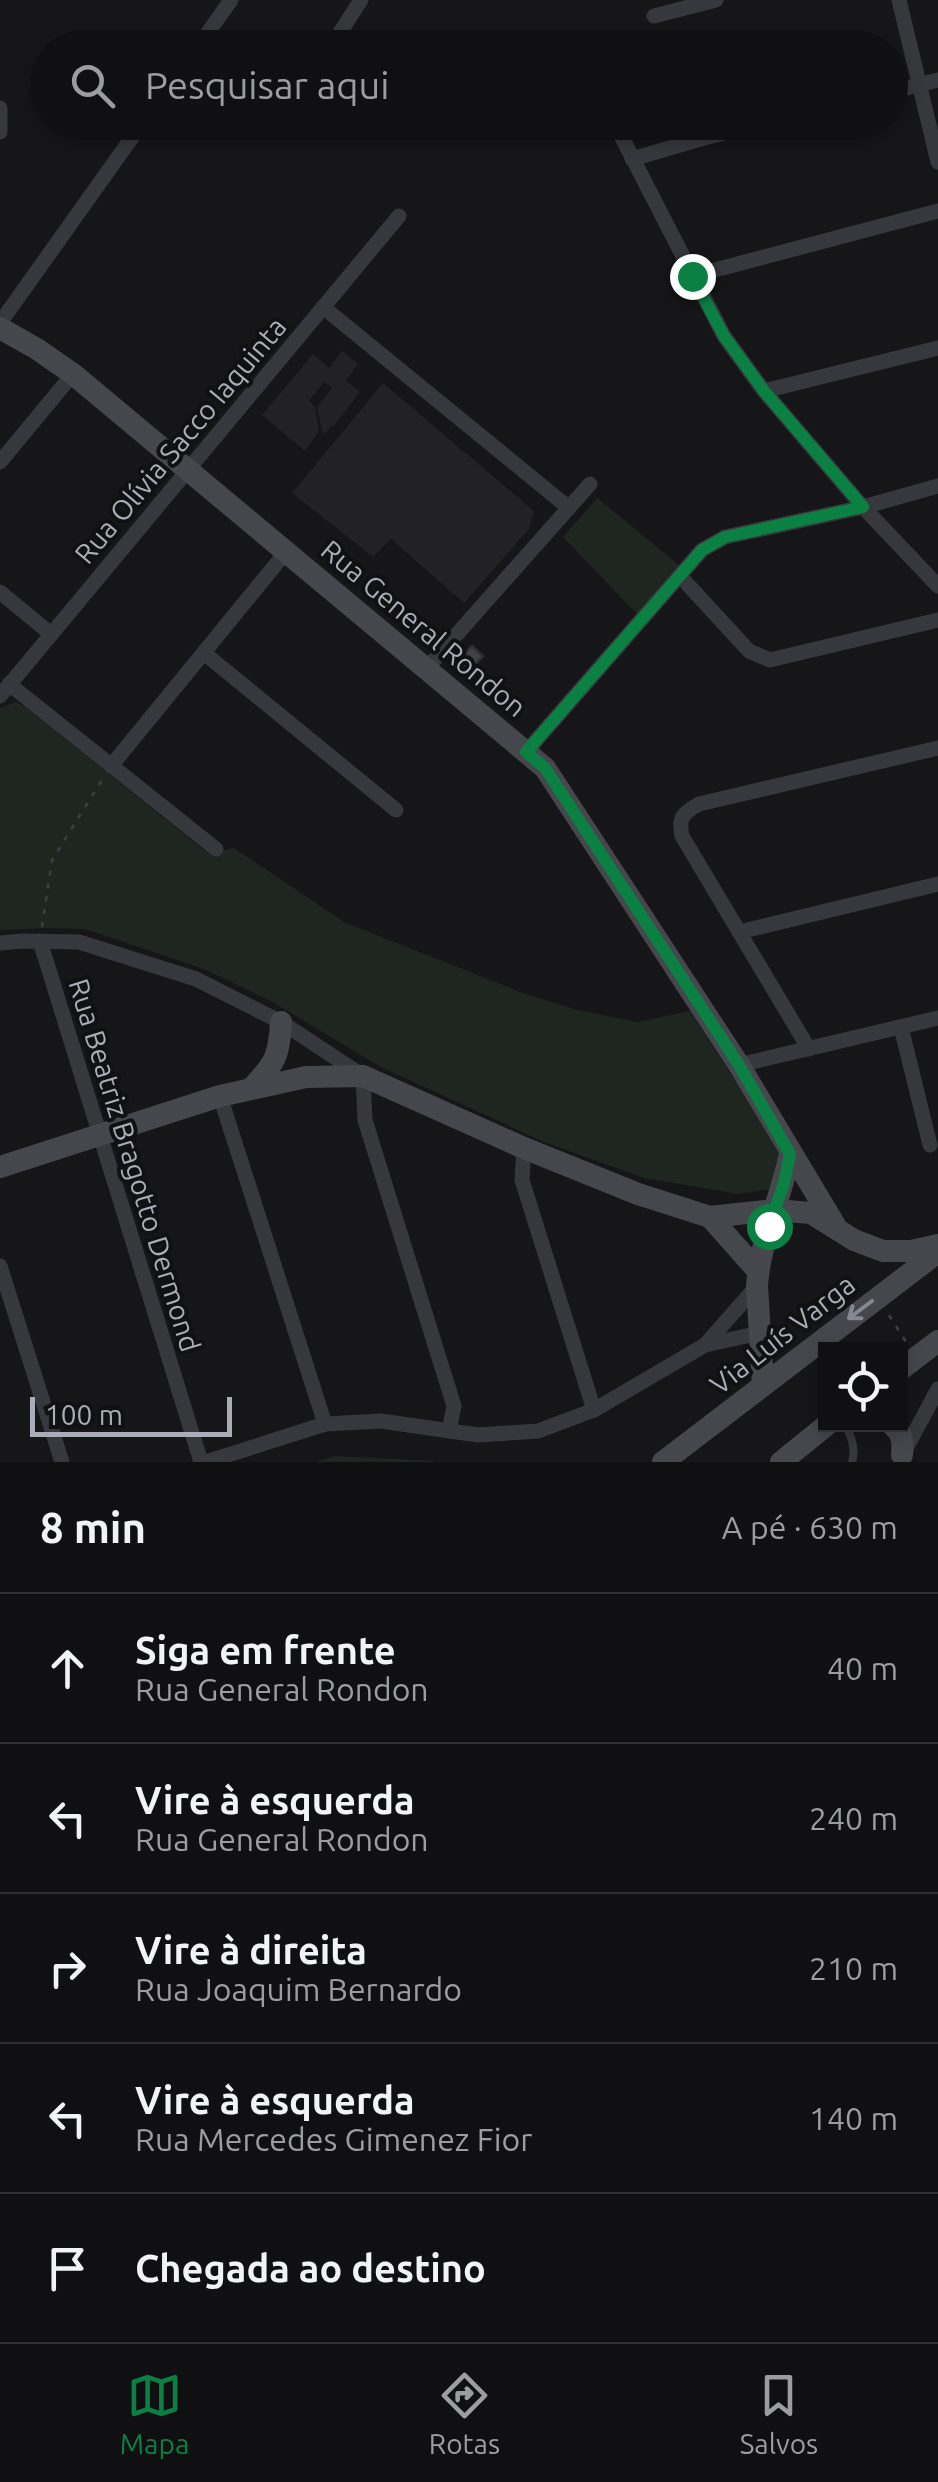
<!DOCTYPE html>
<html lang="pt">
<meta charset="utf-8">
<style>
:root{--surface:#101012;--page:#1e1e20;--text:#f1f3f6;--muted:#9c9d9f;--line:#303032;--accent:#0b8043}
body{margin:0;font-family:Ubuntu,sans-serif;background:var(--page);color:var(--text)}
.controls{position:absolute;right:30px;bottom:30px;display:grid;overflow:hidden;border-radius:0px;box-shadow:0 5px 15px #0003}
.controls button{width:90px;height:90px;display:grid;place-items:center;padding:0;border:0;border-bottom:2px solid var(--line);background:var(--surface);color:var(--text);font:50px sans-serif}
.scale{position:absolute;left:30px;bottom:25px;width:202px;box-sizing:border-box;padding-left:10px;border:5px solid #a8adb8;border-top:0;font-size:28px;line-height:35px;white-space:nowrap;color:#a8adb8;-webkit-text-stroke:8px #111113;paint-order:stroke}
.stop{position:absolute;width:30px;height:30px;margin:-22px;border:8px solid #0b8043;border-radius:50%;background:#fff}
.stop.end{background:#0b8043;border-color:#fff;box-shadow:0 2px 10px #0008}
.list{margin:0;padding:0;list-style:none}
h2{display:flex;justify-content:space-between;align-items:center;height:130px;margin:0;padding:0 40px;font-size:42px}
h2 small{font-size:32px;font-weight:400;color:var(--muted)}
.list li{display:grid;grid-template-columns:65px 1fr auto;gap:30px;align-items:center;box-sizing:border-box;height:150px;padding:0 40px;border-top:2px solid var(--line)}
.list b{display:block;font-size:38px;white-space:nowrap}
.list p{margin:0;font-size:32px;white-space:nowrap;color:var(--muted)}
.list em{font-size:32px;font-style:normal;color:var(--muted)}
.icon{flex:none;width:55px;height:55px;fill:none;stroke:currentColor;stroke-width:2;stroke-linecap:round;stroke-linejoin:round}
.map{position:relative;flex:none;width:938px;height:1462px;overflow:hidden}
.search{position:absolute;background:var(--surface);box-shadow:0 5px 15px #0003;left:30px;right:30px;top:30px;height:110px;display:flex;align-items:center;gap:25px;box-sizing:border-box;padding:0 35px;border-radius:55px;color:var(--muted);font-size:38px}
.sheet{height:880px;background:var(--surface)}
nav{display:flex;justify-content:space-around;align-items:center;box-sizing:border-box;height:140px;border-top:2px solid var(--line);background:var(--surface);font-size:28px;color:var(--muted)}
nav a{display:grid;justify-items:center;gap:5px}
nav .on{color:var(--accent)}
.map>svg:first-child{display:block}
.built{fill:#222225}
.green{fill:#1e261f}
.building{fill:#404145;stroke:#303034;stroke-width:2.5}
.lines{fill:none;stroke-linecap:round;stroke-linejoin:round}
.path{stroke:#3d3f44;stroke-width:2.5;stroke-dasharray:5 8;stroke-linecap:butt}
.lane{stroke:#37383d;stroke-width:8}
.street{stroke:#37383d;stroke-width:15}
.secondary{stroke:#45474d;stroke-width:22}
.oneway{stroke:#858993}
.route{stroke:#0b8043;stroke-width:12}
.labels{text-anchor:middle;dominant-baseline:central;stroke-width:8;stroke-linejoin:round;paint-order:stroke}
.street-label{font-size:28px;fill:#a8adb8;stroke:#111113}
</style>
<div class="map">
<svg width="938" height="1462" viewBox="0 0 938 1462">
<rect width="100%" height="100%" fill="#161618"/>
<g class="built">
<polygon points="342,351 358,364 346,381 360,392 333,427 331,426 325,434 322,431 317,407 332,388 324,382 309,401 315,407 319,431 305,451 262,415 313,354 329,368"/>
<polygon points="383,383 534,511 529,529 464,603 391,539 373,557 292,493"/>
</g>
<g class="green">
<polygon points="597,498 679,565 637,614 563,537"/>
<polygon points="16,702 27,708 209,854 234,848 344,922 523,993 577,1010 638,1022 690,1011 780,1150 773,1189 738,1194 644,1178 544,1142 381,1067 271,1001 204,969 85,929 49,928 0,930 0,708"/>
<polygon points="335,1456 433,1461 434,1462 316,1462"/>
</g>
<polygon class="building" points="472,646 483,656 467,673 456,663"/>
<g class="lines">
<g class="path">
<polyline points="42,927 52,860 102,780"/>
<polyline points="889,1315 906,1342"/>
</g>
<path class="lane" d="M844,1424c8,12 12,24 8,38"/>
<g class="street">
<polyline points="899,0 938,162"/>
<polyline points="654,16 716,0"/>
<polyline points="197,48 231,0"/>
<polyline points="330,48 361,0"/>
<polyline points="890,92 938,80"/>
<polyline points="0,108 0,132"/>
<polyline points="614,122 724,336 764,391 863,507 938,586"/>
<polyline points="141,126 176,122"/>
<polyline points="632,159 704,138 766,122"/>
<polyline points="692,276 938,211"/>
<polyline points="323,307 569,508"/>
<polyline points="0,323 143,122"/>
<polyline points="764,391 938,348"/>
<polyline points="0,462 73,374"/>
<polyline points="680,576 749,651 770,660 938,620"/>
<polyline points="0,592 51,634"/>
<polyline points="204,653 396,810"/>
<polyline points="427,668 590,484"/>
<polyline points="9,684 216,849"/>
<polyline points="0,696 399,216"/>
<polyline points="526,752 702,550 725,537 863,507 938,486"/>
<polyline points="111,766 286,552"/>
<polyline points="739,932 938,884"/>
<polyline points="40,941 201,1462"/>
<polyline points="0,943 23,941 79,942 196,979 281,1022 363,1076 365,1120 454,1406 449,1431"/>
<polyline points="901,1027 930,1145"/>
<path d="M809,1049l-127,-213c-4,-19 1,-23 17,-32l239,-56"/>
<polyline points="739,1065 938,1018"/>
<polyline points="220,1096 325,1424"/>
<polyline points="524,1148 522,1180 594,1410"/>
<polyline points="0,1266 62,1462"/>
<polyline points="705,1345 757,1286"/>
<polyline points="903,1454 938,1389"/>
<polyline points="206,1462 325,1424 381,1421 478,1435 538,1431 594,1410 705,1345 760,1333"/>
</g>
<g class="secondary">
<polyline points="0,328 37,349 73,374 545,768 739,1065 836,1227"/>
<path d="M252,1088c23,-25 27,-31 29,-66"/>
<polyline points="0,1167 220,1096 306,1077 363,1076 524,1148 638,1194 710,1217 775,1210 811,1213 854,1240 883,1251 911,1251 938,1245"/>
<polyline points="710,1217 758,1271"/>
<polyline points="900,1370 938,1341"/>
<path d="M763,1384l-6,-98c3,-46 24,-88 33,-132"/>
<path d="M891,1424c12,9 12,18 11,31"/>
<polyline points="663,1462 938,1252"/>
<polyline points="781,1462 828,1424"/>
</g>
</g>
<defs><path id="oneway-shaft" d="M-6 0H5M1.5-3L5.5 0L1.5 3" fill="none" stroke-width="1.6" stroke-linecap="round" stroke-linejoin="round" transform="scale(2.5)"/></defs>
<use class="oneway" href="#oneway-shaft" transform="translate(860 1310) rotate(143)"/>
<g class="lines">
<polyline class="route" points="692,276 724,336 764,391 863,507 725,537 702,550 526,752 545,768 739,1065 790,1154 784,1183 769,1226"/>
</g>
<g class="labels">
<g class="street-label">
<text transform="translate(180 440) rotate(-50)">Rua Olívia Sacco Iaquinta</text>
<text transform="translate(424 628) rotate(40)">Rua General Rondon</text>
<text transform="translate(135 1165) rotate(73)">Rua Beatriz Bragotto Dermond</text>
<text transform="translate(782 1334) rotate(-38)">Via Luís Varga</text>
</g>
</g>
</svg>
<div class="controls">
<button><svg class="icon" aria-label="locate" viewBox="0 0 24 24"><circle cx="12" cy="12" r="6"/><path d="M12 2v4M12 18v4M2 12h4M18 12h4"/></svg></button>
</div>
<div class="scale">100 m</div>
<div class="stop" style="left:769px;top:1226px"></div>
<div class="stop end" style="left:692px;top:276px"></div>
<div class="search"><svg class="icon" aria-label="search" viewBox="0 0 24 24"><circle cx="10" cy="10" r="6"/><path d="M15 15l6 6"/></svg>Pesquisar aqui</div>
</div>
<section class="sheet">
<h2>8 min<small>A pé · 630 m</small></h2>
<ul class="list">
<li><svg class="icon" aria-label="ahead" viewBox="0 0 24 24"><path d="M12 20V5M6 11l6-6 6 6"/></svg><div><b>Siga em frente</b><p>Rua General Rondon</p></div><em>40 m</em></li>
<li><svg class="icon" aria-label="left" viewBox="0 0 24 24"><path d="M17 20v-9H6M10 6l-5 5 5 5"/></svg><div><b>Vire à esquerda</b><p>Rua General Rondon</p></div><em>240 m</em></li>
<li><svg class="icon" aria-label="right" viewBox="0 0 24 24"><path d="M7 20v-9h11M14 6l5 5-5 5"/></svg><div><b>Vire à direita</b><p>Rua Joaquim Bernardo</p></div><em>210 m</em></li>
<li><svg class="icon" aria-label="left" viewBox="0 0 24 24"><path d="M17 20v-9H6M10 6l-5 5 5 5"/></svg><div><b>Vire à esquerda</b><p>Rua Mercedes Gimenez Fior</p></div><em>140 m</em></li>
<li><svg class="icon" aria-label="arrive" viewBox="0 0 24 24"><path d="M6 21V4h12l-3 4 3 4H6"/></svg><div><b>Chegada ao destino</b></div></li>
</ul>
</section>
<nav>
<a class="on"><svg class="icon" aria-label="map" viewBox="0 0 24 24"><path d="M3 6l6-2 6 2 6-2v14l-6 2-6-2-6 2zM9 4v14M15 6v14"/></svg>Mapa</a>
<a><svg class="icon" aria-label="directions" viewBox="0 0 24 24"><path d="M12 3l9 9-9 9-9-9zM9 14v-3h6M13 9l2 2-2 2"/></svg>Rotas</a>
<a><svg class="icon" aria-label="saved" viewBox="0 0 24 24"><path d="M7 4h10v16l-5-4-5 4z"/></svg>Salvos</a>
</nav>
